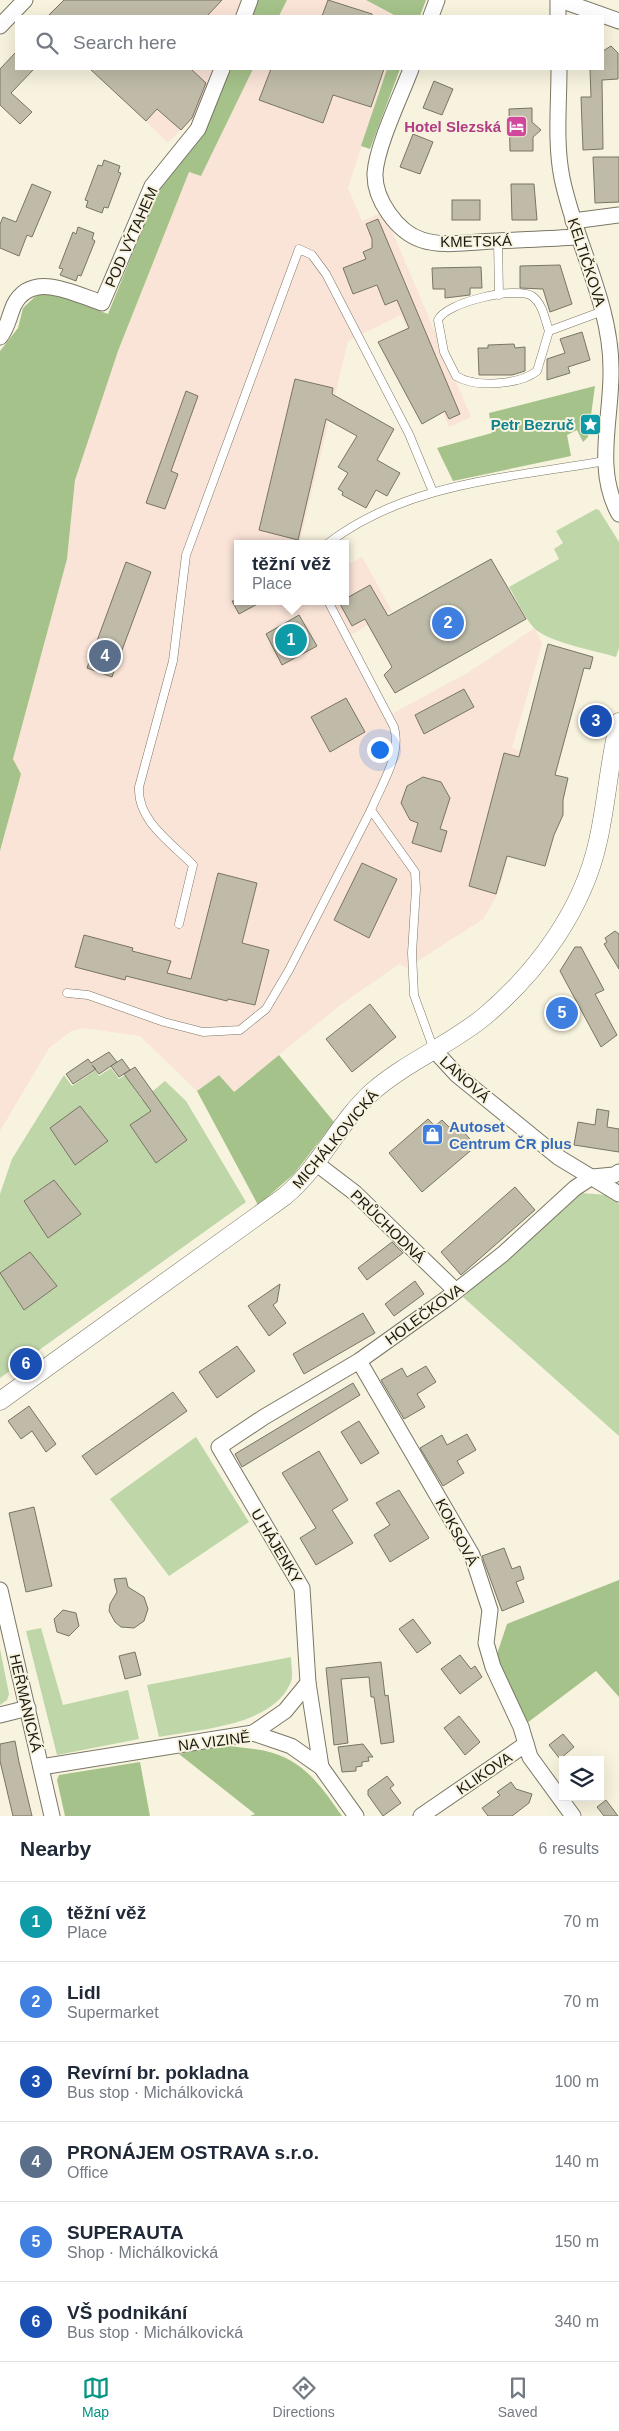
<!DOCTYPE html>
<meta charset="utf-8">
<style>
:root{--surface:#fff;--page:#f6f6f7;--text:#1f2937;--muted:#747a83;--line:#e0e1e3;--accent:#039482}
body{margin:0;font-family:Helvetica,sans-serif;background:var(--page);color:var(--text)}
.controls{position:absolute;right:15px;bottom:15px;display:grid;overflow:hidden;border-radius:0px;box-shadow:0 5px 20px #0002}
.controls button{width:45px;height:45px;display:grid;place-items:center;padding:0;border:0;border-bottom:1px solid var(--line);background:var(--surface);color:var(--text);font:25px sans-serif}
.you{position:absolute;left:379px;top:749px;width:18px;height:18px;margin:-12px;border:4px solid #fff;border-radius:50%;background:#1a73e8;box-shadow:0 0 0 8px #1a73e833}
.badge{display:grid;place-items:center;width:32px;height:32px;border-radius:50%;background:var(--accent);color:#fff;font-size:16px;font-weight:700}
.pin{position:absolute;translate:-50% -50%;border:2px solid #fff;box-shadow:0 1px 5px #0006}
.popup{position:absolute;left:234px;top:540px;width:115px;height:65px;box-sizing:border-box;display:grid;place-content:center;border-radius:0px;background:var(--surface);filter:drop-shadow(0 1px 4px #0005);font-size:16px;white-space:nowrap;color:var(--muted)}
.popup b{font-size:19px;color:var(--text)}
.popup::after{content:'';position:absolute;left:50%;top:100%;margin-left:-10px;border:10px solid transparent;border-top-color:var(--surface)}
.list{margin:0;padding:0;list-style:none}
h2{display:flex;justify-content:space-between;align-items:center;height:65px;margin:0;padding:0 20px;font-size:21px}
h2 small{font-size:16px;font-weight:400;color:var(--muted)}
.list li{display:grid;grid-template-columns:32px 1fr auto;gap:15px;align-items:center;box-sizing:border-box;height:80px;padding:0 20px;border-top:1px solid var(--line)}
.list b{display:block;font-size:19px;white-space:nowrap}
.list p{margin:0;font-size:16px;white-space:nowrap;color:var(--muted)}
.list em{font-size:16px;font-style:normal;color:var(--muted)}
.icon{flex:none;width:28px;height:28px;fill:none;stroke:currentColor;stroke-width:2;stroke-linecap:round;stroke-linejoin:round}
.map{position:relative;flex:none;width:619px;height:1816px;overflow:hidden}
.search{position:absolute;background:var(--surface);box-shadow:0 5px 20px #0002;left:15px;right:15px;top:15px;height:55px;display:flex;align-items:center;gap:12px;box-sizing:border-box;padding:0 18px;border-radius:0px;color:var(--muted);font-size:19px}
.sheet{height:545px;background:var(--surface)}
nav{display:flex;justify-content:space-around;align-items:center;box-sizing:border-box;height:70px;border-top:1px solid var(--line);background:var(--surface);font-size:14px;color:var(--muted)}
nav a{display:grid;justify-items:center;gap:2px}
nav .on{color:var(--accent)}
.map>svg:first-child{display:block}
.industrial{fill:#fae3d7}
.green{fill:#bed6a8}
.forest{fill:#a5c28a}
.building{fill:#bfbba8;stroke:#797563}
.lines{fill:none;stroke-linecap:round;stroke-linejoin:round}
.service-casing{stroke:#7b7765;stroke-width:9}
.minor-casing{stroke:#7b7765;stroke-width:17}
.tertiary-casing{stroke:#7b7765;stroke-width:19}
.service{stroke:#fff;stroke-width:8}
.minor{stroke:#fff;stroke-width:15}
.tertiary{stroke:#fff;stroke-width:18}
.labels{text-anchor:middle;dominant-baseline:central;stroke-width:4;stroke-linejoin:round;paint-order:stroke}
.hotel-label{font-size:15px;font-weight:bold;fill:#b23c85;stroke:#f7f3de;text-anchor:end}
.street-label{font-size:15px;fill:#1a1811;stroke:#f7f3de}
.culture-label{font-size:15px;font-weight:bold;fill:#0d838f;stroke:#f7f3de;text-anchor:end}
.shop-label{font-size:15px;font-weight:bold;fill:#366cbe;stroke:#f7f3de;text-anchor:start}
</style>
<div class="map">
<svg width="619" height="1816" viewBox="0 0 619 1816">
<rect width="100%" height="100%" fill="#f7f3de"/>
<g class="industrial">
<polygon points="63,0 246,0 239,16 46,16"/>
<polygon points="287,0 366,0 396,16 279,16"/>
<polygon points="89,69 218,69 197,112 168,143 113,89"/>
<polygon points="253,69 387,69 348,188 362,221 384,212 471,417 449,427 401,315 348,341 300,541 302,544 237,544 237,601 345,601 345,566 362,557 392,611 351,635 392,714 469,672 535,628 542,644 512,748 533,755 502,880 496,897 483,919 407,968 399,964 339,1006 233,1092 219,1075 197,1091 140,1036 83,1028 71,1031 49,1048 0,1131 0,851 21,774 13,759 67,559 75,480 118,351 189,172 201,176"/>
</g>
<g class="green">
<path d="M596,509l3,1 20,32v106l-3,9c-22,-7 -66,-14 -82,-29 -10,-11 -17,-28 -25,-41l50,-28 -5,-10 9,-6 -7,-12z"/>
<polygon points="111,1068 119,1079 125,1075 142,1100 165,1081 186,1101 246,1202 0,1378 0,1194 12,1159 64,1075 72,1086 96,1070 99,1076"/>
<polygon points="580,1193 608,1195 619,1204 619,1436 463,1297"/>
<polygon points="196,1437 249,1522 169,1576 110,1499"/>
<polygon points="41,1628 63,1705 128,1690 139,1739 57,1755 26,1631"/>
<polygon points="0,1649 9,1694 7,1700 0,1705"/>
<path d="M291,1657c0,8 3,20 -1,27 -19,42 -90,45 -131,53l-12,-52z"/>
</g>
<g class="forest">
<polygon points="258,0 287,0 279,16 251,16"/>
<polygon points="366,0 426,0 420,16 396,16"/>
<polygon points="229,69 253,69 201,176 189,172 118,351 75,480 67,559 13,759 21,774 0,851 0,351 18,328 23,308 39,293 54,294 108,314 158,191 204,131"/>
<polygon points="387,69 400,69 370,149 361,146"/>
<polygon points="595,386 588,437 583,442 577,430 567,435 571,456 453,481 437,448 492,433 489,413"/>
<polygon points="279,1055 334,1122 294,1174 258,1205 197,1091 219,1075 234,1092"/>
<polygon points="619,1580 619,1697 596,1671 527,1723 496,1657 507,1624"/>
<path d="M223,1745c16,3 34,3 50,8 33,10 50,36 69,63h-92l5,-2 -76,-60z"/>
<polygon points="140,1762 150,1816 65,1816 57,1780 59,1775"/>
</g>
<g class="building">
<polygon points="64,0 222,0 207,16 48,16"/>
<polygon points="328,0 372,14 372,16 322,16"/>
<polygon points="611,46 618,53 618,79 602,80 603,149 583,150 581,97 591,97 590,69 603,69 603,51"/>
<polygon points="16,52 16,69 34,69 11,93 32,112 20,124 0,105 0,69"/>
<polygon points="90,69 191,69 206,83 192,118 181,130 157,109 146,121"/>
<polygon points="271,69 384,69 371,107 333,95 323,123 259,100"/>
<polygon points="434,81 453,89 442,115 423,108"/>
<polygon points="532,108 532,122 541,130 533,137 533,151 510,151 509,109"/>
<polygon points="413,134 433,142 420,174 400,167"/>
<polygon points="593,157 619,157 619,202 595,203"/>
<polygon points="104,160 120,166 118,172 121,173 108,208 104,207 102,213 86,207 88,201 85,200 98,165 102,166"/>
<polygon points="32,184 51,192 32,237 27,235 19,256 0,248 0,224 3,217 16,222"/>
<polygon points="511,184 534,184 537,220 512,220"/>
<rect x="452" y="200" width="28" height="20"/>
<polygon points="378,219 460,414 449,419 445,411 422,424 378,342 409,328 397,300 385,305 377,285 353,294 343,268 366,259 363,252 372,248 372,239 366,224"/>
<polygon points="78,227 94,233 92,239 95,241 81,276 78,275 76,281 60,275 63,269 59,268 73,232 76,234"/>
<polygon points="560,265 572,304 550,312 543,289 520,288 520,266"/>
<polygon points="481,267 482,288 470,288 470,295 445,298 445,289 433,289 432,268"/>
<polygon points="582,332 590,360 568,367 570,373 547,380 547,359 565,353 560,339"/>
<polygon points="514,344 515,348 525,347 525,371 512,375 479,375 478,348 488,348 488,345"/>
<polygon points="295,379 333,388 332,394 394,429 377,460 400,473 387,496 376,490 366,508 342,495 343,492 338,489 348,473 338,467 357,436 326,419 298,540 259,530"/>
<polygon points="186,391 198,396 171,471 178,474 165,509 146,503"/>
<polygon points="491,559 526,619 395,693 384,675 392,667 365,619 352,626 339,602 345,601 345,599 370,585 388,616"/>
<polygon points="126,562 151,572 112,677 87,668"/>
<polygon points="232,601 263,601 239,614"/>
<polygon points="299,615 317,646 282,665 266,634"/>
<polygon points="548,644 593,657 590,669 584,668 555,775 568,778 563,800 563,815 554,835 545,866 507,856 496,894 469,886 504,753 519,757"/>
<polygon points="464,689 474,707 424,734 415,715"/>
<polygon points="346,698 365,732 330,752 311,717"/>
<polygon points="423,777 441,782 450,798 440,829 447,831 441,852 412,843 418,823 410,820 401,803 407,786"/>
<polygon points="362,863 397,879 369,938 334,920"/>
<polygon points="218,873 257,883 242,943 269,950 255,1005 228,999 227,1001 126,976 125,980 75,967 84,935 133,948 132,951 171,961 167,973 191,979"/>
<polygon points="615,931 619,934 619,969 604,944 607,942 605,938"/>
<polygon points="575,947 581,947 604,990 595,994 617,1035 601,1047 560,971"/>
<polygon points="370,1004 396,1037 352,1072 326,1039"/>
<polygon points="109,1052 117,1062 99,1074 92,1065 96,1069 73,1084 66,1074 88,1059 91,1063"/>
<polygon points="122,1059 130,1070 119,1077 111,1066"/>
<polygon points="135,1067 187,1140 156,1163 130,1125 151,1111 124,1074"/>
<polygon points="80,1106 108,1141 75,1165 50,1128"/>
<polygon points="597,1109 609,1111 607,1127 619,1129 619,1152 574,1145 578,1122 595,1125"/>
<polygon points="428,1119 435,1126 442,1120 449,1127 455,1122 476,1146 422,1192 389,1153"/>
<polygon points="54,1180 81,1214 48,1238 24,1201"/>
<polygon points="515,1187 535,1210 461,1275 441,1252"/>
<polygon points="392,1242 403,1253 367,1280 358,1268"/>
<polygon points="30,1252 57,1286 24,1310 0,1273"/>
<polygon points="415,1281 424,1294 394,1316 385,1304"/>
<polygon points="280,1284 277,1302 273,1305 286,1323 269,1336 248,1306"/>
<polygon points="363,1313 375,1333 304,1374 293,1354"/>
<polygon points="237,1346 255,1371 217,1398 199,1372"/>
<polygon points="426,1366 436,1382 417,1394 425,1407 404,1419 381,1380 402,1368 407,1377"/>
<polygon points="353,1383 360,1395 242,1467 235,1454"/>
<polygon points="173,1392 187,1411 96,1475 82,1456"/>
<polygon points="29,1406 56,1444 46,1452 32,1431 21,1439 8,1421"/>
<polygon points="359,1421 379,1453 361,1464 341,1432"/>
<polygon points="467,1434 476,1450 457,1461 464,1473 443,1486 420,1448 442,1435 447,1445"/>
<polygon points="319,1451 348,1500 332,1510 353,1543 316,1565 300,1538 316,1528 282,1473"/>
<polygon points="399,1490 429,1538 390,1562 374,1535 390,1525 376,1503"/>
<polygon points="34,1507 52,1586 26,1592 9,1513"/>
<polygon points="504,1548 512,1569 520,1566 524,1579 516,1582 524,1602 502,1611 482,1556"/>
<polygon points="126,1578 128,1587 144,1597 148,1609 144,1621 134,1628 121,1627 115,1622 109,1611 110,1604 117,1592 114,1579"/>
<polygon points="63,1610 76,1613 79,1626 69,1636 57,1632 54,1619"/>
<polygon points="413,1619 431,1643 417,1653 399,1629"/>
<polygon points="135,1652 141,1675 125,1679 119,1656"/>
<polygon points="460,1655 471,1669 475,1666 482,1677 460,1694 441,1669"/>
<polygon points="381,1662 385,1696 388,1695 394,1742 381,1744 374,1697 371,1697 369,1677 341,1679 348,1743 334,1745 326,1668"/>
<polygon points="459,1716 480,1742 465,1755 444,1728"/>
<polygon points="563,1734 574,1747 560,1759 549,1745"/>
<polygon points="15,1741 19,1762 32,1816 13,1816 0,1761 0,1744"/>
<polygon points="363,1744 373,1757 368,1757 369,1761 362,1762 362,1766 356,1767 356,1771 342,1772 338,1747"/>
<polygon points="387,1776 394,1785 390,1788 401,1803 383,1816 368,1795 368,1790"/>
<polygon points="511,1782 516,1789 532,1794 529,1803 512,1816 488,1816 482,1808 500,1795 497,1792"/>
<polygon points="606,1800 618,1816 604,1816 597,1807"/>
</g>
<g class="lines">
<defs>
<g id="service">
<polyline points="498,241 499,295"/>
<path d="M549,331c-4,-11 -6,-27 -17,-35 -15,-10 -86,6 -94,24l6,32 12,24c19,12 63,9 81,-5l12,-40 54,-20"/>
<path d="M327,544c80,-62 183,-66 278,-83"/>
<path d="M328,601l66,126c8,28 -13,58 -23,83l44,62 1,17 -4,64 2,42 20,55"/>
<path d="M179,924l14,-59c-21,-22 -56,-44 -54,-78l34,-126 13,-106 113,-306 13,6 14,19 83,160 24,58"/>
<polyline points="67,993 88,995 164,1022 203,1032 240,1030 266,1009 289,970 371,810"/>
</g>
<g id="minor">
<polyline points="558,0 558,16"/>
<polyline points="560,0 619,21"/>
<polyline points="244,16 250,0"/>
<polyline points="431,16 437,0"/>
<polyline points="0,26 25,0"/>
<path d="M411,69c-10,27 -34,76 -36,104 -1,26 22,59 47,67 18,6 39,3 57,2 33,-2 66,-3 98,-5"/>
<path d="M559,69c0,36 -4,74 3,109 13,64 49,125 49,191 1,49 -17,99 8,145"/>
<polyline points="573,221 619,215"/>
<path d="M0,337c8,-10 9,-21 14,-32 18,-35 61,-11 88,-2l50,-117 46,-57 24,-60"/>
<polyline points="434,1050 457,1075 558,1157 619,1194"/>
<polyline points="317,1164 355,1193 456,1291"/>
<polyline points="359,1361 472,1555 490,1610 486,1643 493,1667 521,1727 530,1757 573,1816"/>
<polyline points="0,1590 52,1816"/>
<polyline points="308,1683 321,1767"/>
<polyline points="0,1715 28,1708"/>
<polyline points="253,1733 285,1711 308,1683 302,1588 219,1447 264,1417 359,1361 446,1299 503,1254 575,1188 592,1177 614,1175 619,1172"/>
<polyline points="41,1767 253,1733 291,1746 321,1767 356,1816"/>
<polyline points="421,1816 526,1744"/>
</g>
<path id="tertiary" d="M0,1401l285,-205c36,-30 53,-73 87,-104 34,-30 78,-47 113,-76 52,-44 98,-106 113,-175 9,-39 11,-80 21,-119"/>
</defs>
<use href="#service" class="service-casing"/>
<use href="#minor" class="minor-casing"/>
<use href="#tertiary" class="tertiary-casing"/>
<use href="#service" class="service"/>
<use href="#minor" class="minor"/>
<use href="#tertiary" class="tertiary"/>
</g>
<defs>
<symbol id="hotel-square" viewBox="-11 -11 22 22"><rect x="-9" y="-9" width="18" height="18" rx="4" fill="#d1479c" stroke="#f7f3de"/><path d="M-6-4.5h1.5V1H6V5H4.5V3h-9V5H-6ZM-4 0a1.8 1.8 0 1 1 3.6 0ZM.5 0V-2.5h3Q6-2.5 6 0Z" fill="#fff"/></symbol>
<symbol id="sight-square" viewBox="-11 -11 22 22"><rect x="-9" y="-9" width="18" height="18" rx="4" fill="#0f9aa8" stroke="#f7f3de"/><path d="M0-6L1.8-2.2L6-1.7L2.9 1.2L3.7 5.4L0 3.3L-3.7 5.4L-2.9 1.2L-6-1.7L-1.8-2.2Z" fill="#fff"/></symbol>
<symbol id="shop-square" viewBox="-11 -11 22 22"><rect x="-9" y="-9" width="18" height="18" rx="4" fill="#3f7fe0" stroke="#f7f3de"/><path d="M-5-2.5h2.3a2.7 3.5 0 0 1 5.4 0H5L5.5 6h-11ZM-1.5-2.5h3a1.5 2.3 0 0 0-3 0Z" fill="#fff"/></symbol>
</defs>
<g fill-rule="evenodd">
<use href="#hotel-square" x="504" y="114" width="25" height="25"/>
<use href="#sight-square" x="578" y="412" width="25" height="25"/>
<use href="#shop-square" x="420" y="1122" width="25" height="25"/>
</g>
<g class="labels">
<g class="hotel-label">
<text x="501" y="126">Hotel Slezská</text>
</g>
<g class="street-label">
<text transform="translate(131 237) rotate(-66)">POD VÝTAHEM</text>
<text transform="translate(476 241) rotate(-1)">KMETSKÁ</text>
<text transform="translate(587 262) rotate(72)">KELTIČKOVA</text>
<text transform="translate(465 1079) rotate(42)">LANOVÁ</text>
<text transform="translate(335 1139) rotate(-50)">MICHÁLKOVICKÁ</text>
<text transform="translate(388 1226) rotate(44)">PRŮCHODNÁ</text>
<text transform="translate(424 1314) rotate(-36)">HOLEČKOVA</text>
<text transform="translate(457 1532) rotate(62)">KOKSOVÁ</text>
<text transform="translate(277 1546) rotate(59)">U HÁJENKY</text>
<text transform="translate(26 1703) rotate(77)">HEŘMANICKÁ</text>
<text transform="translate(214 1741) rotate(-7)">NA VIZINĚ</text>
<text transform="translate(484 1773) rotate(-34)">KLIKOVA</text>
</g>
<g class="culture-label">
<text x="574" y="424">Petr Bezruč</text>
</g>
<g class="shop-label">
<text x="449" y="1126">Autoset<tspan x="449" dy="17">Centrum ČR plus</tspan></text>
</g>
</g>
</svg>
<div class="controls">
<button><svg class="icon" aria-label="layers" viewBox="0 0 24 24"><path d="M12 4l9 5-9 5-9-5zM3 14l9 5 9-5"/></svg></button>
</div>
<div class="you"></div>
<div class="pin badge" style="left:291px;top:640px;background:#0f9aa8">1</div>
<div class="popup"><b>těžní věž</b>Place</div>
<div class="pin badge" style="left:448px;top:623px;background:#3f7fe0">2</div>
<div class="pin badge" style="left:596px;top:721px;background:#1a4fb4">3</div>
<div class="pin badge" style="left:105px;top:656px;background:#5c6f8a">4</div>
<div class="pin badge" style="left:562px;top:1013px;background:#3f7fe0">5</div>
<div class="pin badge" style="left:26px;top:1364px;background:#1a4fb4">6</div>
<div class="search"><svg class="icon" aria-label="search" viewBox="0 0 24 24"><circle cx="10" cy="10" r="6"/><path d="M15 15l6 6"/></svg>Search here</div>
</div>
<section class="sheet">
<h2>Nearby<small>6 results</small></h2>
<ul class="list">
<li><span class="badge" style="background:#0f9aa8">1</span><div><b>těžní věž</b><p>Place</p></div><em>70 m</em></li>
<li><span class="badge" style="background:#3f7fe0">2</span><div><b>Lidl</b><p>Supermarket</p></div><em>70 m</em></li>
<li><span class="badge" style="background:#1a4fb4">3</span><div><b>Revírní br. pokladna</b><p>Bus stop · Michálkovická</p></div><em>100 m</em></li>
<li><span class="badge" style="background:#5c6f8a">4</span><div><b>PRONÁJEM OSTRAVA s.r.o.</b><p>Office</p></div><em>140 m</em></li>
<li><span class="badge" style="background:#3f7fe0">5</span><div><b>SUPERAUTA</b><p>Shop · Michálkovická</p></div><em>150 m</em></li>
<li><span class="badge" style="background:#1a4fb4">6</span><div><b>VŠ podnikání</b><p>Bus stop · Michálkovická</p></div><em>340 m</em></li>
</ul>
</section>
<nav>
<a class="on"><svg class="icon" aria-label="map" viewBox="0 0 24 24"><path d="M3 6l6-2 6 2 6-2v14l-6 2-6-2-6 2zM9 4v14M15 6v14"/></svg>Map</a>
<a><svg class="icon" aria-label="directions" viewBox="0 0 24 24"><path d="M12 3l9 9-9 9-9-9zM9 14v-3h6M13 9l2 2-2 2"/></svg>Directions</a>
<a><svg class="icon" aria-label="saved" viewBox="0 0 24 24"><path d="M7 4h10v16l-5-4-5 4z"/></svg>Saved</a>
</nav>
